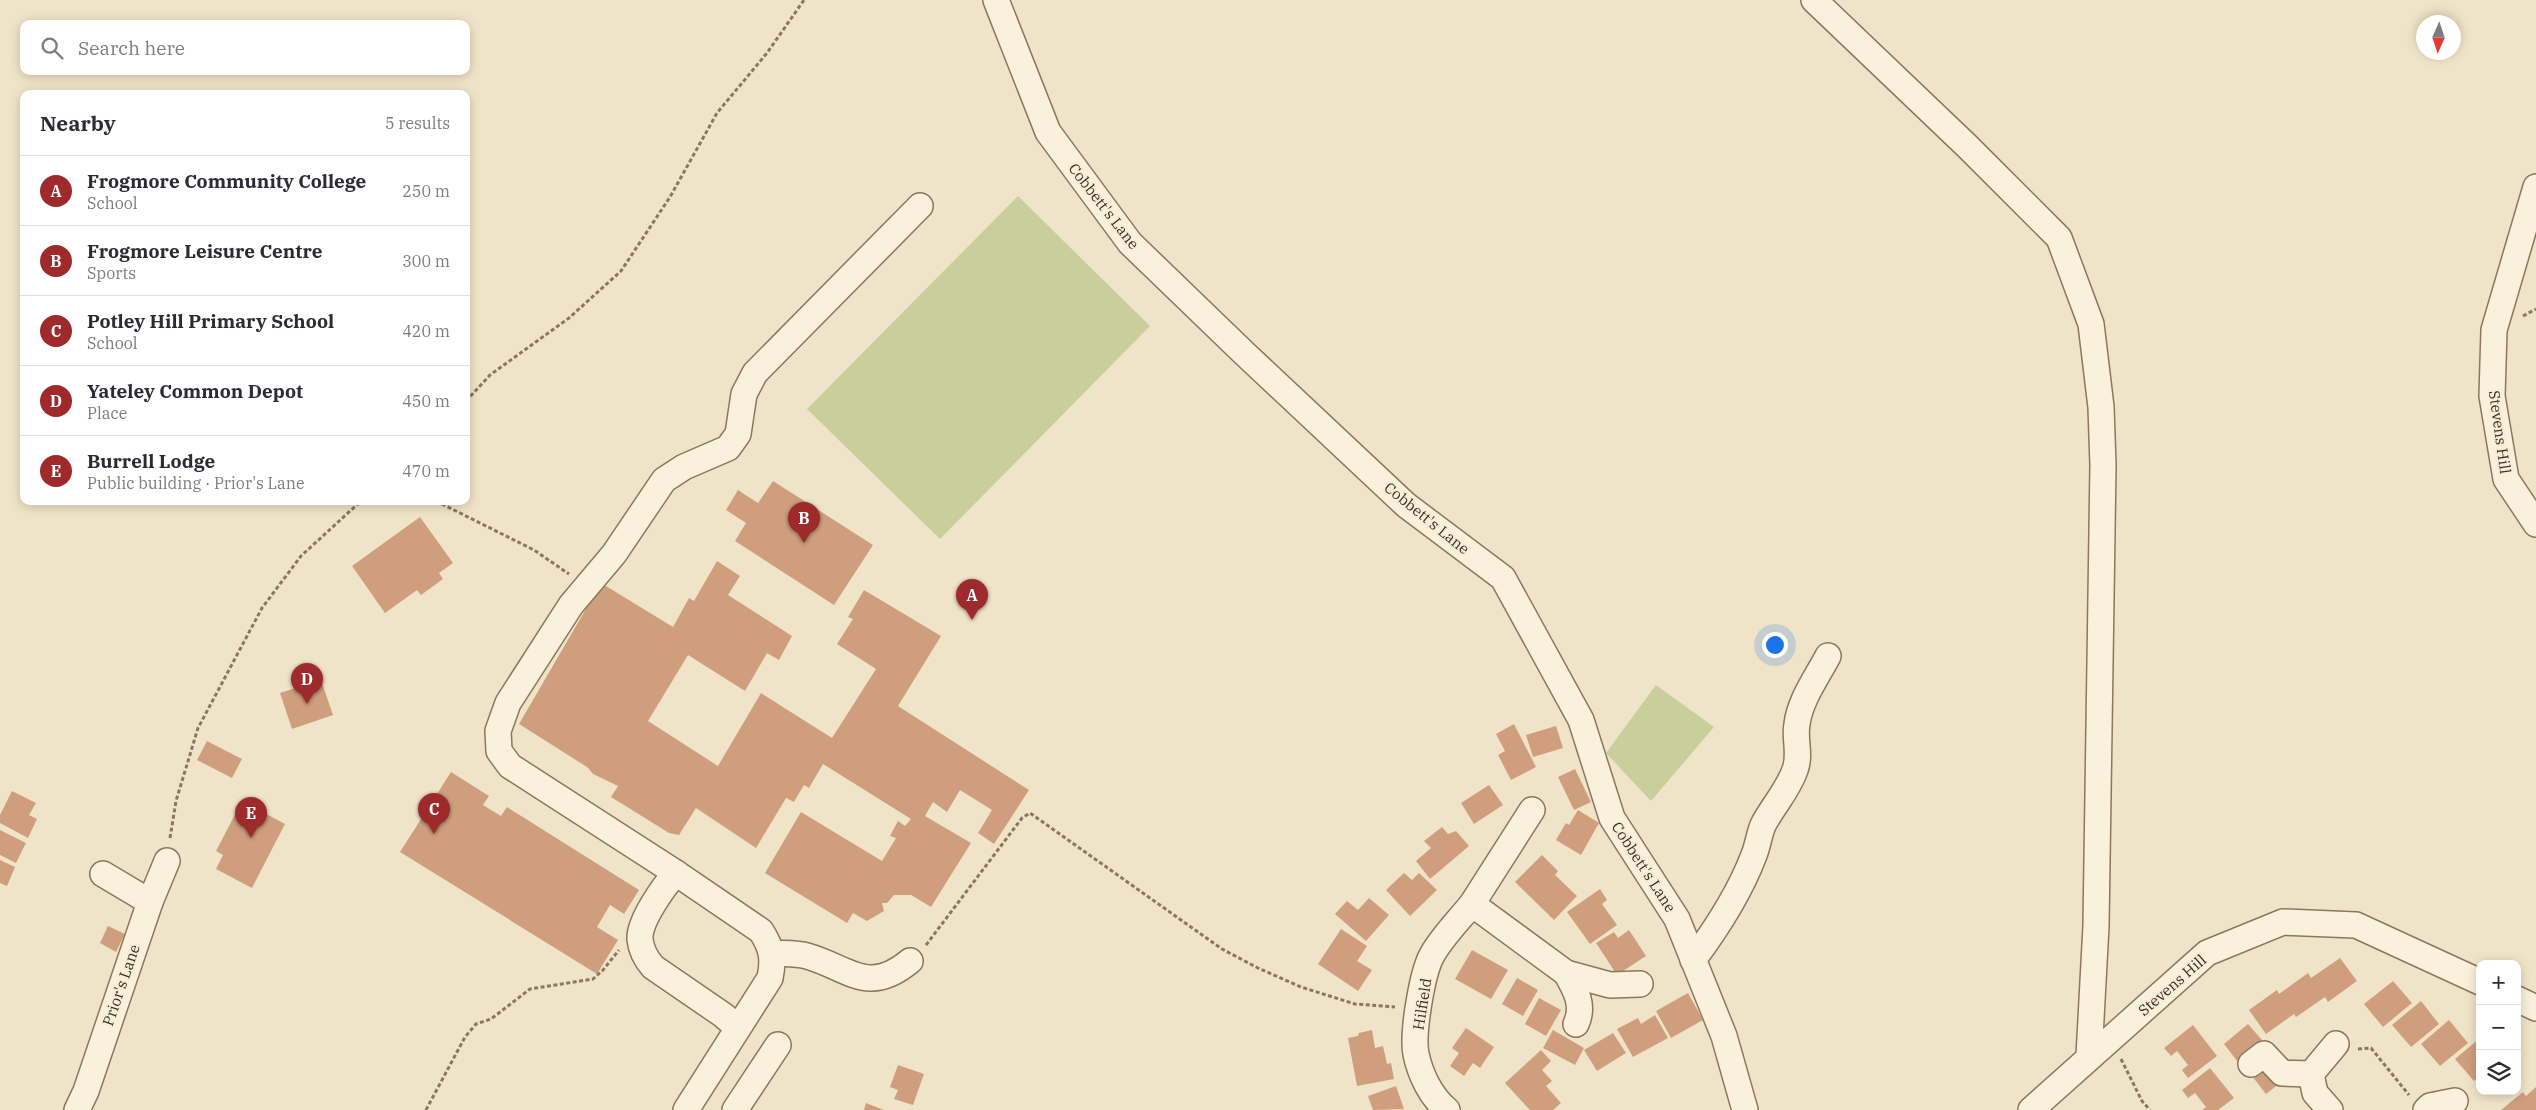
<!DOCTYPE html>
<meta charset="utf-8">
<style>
:root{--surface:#fff;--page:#f2f2f3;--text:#2b2b33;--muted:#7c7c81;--line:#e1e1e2;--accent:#9e2a2b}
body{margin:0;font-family:"IBM Plex Serif",serif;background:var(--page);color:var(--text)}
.controls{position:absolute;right:15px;bottom:15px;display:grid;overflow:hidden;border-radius:10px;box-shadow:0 2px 12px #0003}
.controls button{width:45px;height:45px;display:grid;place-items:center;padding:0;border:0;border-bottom:1px solid var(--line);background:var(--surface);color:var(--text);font:25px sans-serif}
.compass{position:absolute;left:2416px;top:15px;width:45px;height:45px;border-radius:50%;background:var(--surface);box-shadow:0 2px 12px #0003;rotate:183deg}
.you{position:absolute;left:1774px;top:644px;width:18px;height:18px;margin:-12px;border:4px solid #fff;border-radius:50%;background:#1a73e8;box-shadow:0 0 0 8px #1a73e833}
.badge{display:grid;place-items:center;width:32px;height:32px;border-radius:50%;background:var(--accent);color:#fff;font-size:16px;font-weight:700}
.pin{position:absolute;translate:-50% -41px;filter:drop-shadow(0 1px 2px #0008)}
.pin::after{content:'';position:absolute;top:26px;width:18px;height:15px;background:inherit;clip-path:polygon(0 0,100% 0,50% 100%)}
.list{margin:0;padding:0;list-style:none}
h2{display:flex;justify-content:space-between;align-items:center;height:65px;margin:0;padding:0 20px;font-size:21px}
h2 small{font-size:16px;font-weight:400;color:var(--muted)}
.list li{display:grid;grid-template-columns:32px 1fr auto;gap:15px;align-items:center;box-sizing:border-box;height:70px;padding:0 20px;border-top:1px solid var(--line)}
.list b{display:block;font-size:19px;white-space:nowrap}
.list p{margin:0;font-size:16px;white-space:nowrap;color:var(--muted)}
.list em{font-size:16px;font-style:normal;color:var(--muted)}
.icon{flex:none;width:28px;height:28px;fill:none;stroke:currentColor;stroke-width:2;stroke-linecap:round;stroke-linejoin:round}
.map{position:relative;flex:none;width:2536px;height:1110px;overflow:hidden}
.search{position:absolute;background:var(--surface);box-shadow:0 2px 12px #0003;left:20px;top:20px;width:450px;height:55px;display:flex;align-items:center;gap:12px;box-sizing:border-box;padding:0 18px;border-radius:10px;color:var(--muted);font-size:19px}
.panel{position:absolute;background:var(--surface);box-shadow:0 2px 12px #0003;left:20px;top:90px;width:450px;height:415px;border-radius:10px}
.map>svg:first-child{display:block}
.green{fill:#c9cf9b}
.building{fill:#cf9f7d}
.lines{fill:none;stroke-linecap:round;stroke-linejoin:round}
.minor-casing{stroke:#8d765c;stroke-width:28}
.path{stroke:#8d765c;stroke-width:3;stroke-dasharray:4 2.5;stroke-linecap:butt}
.minor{stroke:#faf1dc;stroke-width:25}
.labels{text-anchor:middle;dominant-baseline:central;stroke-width:5;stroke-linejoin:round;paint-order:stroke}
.street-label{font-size:15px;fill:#3d2e20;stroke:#f7eed8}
</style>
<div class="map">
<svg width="2536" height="1110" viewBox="0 0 2536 1110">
<rect width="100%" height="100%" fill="#f0e4c8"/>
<g class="green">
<polygon points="1018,196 1150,326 940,539 807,409"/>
<polygon points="1656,685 1714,727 1651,801 1606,753"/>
</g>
<g class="building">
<polygon points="773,481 873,545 834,605 735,541 746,523 726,510 738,490 758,503"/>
<polygon points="420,517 453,563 439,573 443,579 421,595 417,590 385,613 352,566"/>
<polygon points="717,561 740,576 728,595 792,636 779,660 767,653 745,691 688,655 648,721 718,766 761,693 832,738 876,669 837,644 853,619 848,617 864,590 941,636 898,706 1029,790 994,844 978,833 992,810 960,790 947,812 933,802 925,816 971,843 931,907 911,895 894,895 887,903 882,903 884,911 867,921 853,913 847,923 765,873 801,812 882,861 896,838 890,836 898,821 905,826 911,819 823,764 809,788 804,785 794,802 786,798 756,848 696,808 679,835 669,833 611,797 618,786 593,774 587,767 519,724 601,583 673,627 689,598 694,601"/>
<polygon points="321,680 333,715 292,729 280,693"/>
<polygon points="1514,724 1536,767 1511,780 1498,755 1505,751 1496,734"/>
<polygon points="1556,726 1563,748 1533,757 1526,735"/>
<polygon points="207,741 242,759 232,778 197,760"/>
<polygon points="1575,769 1591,802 1574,810 1558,777"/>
<polygon points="451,772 489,796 483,805 501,816 507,807 639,890 624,914 610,905 597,927 618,940 597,974 400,852"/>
<polygon points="1489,785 1503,805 1474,824 1461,803"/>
<polygon points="12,791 36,803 29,815 37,819 28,838 0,823 0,815"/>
<polygon points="242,801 285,824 252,888 216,869 223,855 216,851"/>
<polygon points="1578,810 1599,823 1581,855 1556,840 1566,823 1569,825"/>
<polygon points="1442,827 1448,834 1456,831 1469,846 1430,879 1416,861 1431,848 1424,841"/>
<polygon points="0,830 26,843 16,863 0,855"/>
<polygon points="1542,855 1558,871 1555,875 1577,896 1554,920 1515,882"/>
<polygon points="0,860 15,867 7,886 0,883"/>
<polygon points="1404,873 1412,880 1419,873 1437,890 1410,916 1386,890"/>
<polygon points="1600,889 1607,900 1602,904 1617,925 1590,944 1567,912"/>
<polygon points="1369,898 1389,915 1366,941 1335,914 1347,901 1358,910"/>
<polygon points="108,926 125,934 116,952 100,943"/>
<polygon points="1341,929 1367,946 1357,961 1372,970 1358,991 1318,964"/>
<polygon points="1629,930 1646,956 1617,975 1596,943 1614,932 1618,938"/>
<polygon points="1472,950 1508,970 1491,999 1455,979"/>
<polygon points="2340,958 2357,981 2328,1002 2325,997 2296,1017 2294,1014 2266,1034 2249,1010 2277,990 2279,994 2308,973 2311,978"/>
<polygon points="1517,978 1538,990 1523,1016 1502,1004"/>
<polygon points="2393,981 2412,1003 2383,1027 2364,1004"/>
<polygon points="1688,993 1703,1020 1671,1038 1656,1011"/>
<polygon points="1539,998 1561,1010 1546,1036 1525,1024"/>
<polygon points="2421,1001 2439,1024 2411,1047 2392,1025"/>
<polygon points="1655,1015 1668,1038 1633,1057 1617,1029 1638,1018 1641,1024"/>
<polygon points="2449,1020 2468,1043 2440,1066 2421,1044"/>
<polygon points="2248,1024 2262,1040 2237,1061 2224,1044"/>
<polygon points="2193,1025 2217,1056 2188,1078 2182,1070 2188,1065 2177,1051 2171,1056 2164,1048"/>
<polygon points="1466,1028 1494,1047 1480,1068 1473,1063 1464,1076 1450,1066 1459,1053 1452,1048"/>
<polygon points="1372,1030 1375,1048 1383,1046 1387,1064 1391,1063 1394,1079 1357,1086 1348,1038 1358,1036 1359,1033"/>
<polygon points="1553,1030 1584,1048 1575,1065 1543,1048"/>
<polygon points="1613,1033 1626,1053 1597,1071 1584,1050"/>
<polygon points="2480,1038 2480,1076 2474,1081 2455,1059"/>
<polygon points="1541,1050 1551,1061 1542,1070 1552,1081 1546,1086 1561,1103 1553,1110 1530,1110 1505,1083"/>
<polygon points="898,1065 924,1074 913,1105 894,1099 898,1090 890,1087"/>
<polygon points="2265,1065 2280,1083 2266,1094 2252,1076"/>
<polygon points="2210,1068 2234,1098 2218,1110 2202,1110 2206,1107 2195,1093 2188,1098 2182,1090"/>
<polygon points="1396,1086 1404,1109 1373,1110 1368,1096"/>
<polygon points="2536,1087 2536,1110 2501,1110 2523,1092 2526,1096"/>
<polygon points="866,1103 884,1110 864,1110"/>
</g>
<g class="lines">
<defs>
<g id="minor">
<polyline points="996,0 1048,132 1130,243 1244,353 1406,505 1503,578 1581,720 1612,818 1677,919 1724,1036 1745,1110"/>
<polyline points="1814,0 1967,146 2059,238 2091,324 2101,407 2103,465 2096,926 2089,1056"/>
<polyline points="2536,187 2494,330 2492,396 2506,479 2536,524"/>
<polyline points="676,873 510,766 499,751 498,731 508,703 571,605 614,554 664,480 684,467 728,448 738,434 744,394 755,373 920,206"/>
<polyline points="103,874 150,902"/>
<polyline points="1472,904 1532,810"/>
<path d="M772,953c11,1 24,0 35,3 42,12 61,40 103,5"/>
<path d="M1693,960c24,-32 47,-68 61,-105 4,-10 5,-20 9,-30 10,-19 25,-35 32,-55 6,-16 -1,-31 2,-46 3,-24 20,-47 31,-68"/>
<path d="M1566,973c9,16 19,32 10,51"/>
<polyline points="2517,999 2536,1008"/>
<polyline points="2251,1064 2264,1054 2282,1073 2311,1074"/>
<polyline points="77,1110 86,1091 150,902 167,861"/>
<path d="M686,1110l84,-132c4,-19 2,-30 -9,-47l-85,-58c-12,13 -37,48 -36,66 1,11 6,20 13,28l70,48 14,12"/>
<polyline points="735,1110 778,1045"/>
<path d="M1447,1110c-16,-13 -27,-36 -31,-56 -4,-20 6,-81 16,-99 10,-18 27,-35 40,-51l94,69 44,12 30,-1"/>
<polyline points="2031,1110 2207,953 2283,922 2356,925 2480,982"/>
<polyline points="2330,1110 2315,1093 2311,1074 2336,1044"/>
<polyline points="2426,1110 2430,1106 2455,1101"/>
</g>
</defs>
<use href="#minor" class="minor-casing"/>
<g class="path">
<polyline points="2523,316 2536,309"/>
<polyline points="466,401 490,375 569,318 621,271 670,197 717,113 767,53 804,0"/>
<polyline points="436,501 534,550 569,574"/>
<polyline points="170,838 176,801 198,728 262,608 301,556 361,501"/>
<polyline points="926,945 1022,818 1030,813 1222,949 1258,968 1301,987 1355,1004 1395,1007"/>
<polyline points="2358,1049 2371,1048 2409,1095"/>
<polyline points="2121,1059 2142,1101 2150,1110"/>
<polyline points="426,1110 465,1037 476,1024 491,1019 530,989 593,979 603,970 619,950"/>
</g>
<use href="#minor" class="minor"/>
</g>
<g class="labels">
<g class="street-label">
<text transform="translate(1104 206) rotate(52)">Cobbett's Lane</text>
<text transform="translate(2500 432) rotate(82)">Stevens Hill</text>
<text transform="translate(1427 518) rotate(39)">Cobbett's Lane</text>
<text transform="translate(1644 867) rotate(57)">Cobbett's Lane</text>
<text transform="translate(121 985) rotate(-71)">Prior's Lane</text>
<text transform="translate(2172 985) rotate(-41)">Stevens Hill</text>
<text transform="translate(1422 1004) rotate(-81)">Hilfield</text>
</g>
</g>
</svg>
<div class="controls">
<button>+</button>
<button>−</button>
<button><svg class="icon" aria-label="layers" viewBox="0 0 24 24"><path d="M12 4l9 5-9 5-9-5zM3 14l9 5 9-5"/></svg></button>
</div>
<svg class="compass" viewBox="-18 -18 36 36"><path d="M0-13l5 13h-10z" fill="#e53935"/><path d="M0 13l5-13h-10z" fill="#7c7c81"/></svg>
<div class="you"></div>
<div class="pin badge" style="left:972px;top:620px">A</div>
<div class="pin badge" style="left:804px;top:543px">B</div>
<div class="pin badge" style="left:434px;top:834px">C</div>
<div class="pin badge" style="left:307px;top:704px">D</div>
<div class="pin badge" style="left:251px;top:838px">E</div>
<div class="search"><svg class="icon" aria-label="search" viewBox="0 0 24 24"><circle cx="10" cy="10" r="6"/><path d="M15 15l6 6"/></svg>Search here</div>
<section class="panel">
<h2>Nearby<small>5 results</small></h2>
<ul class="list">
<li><span class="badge">A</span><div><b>Frogmore Community College</b><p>School</p></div><em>250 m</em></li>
<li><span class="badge">B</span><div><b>Frogmore Leisure Centre</b><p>Sports</p></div><em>300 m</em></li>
<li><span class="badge">C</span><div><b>Potley Hill Primary School</b><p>School</p></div><em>420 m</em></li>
<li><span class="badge">D</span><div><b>Yateley Common Depot</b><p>Place</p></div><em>450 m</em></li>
<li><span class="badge">E</span><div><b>Burrell Lodge</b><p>Public building · Prior's Lane</p></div><em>470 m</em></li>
</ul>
</section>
</div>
